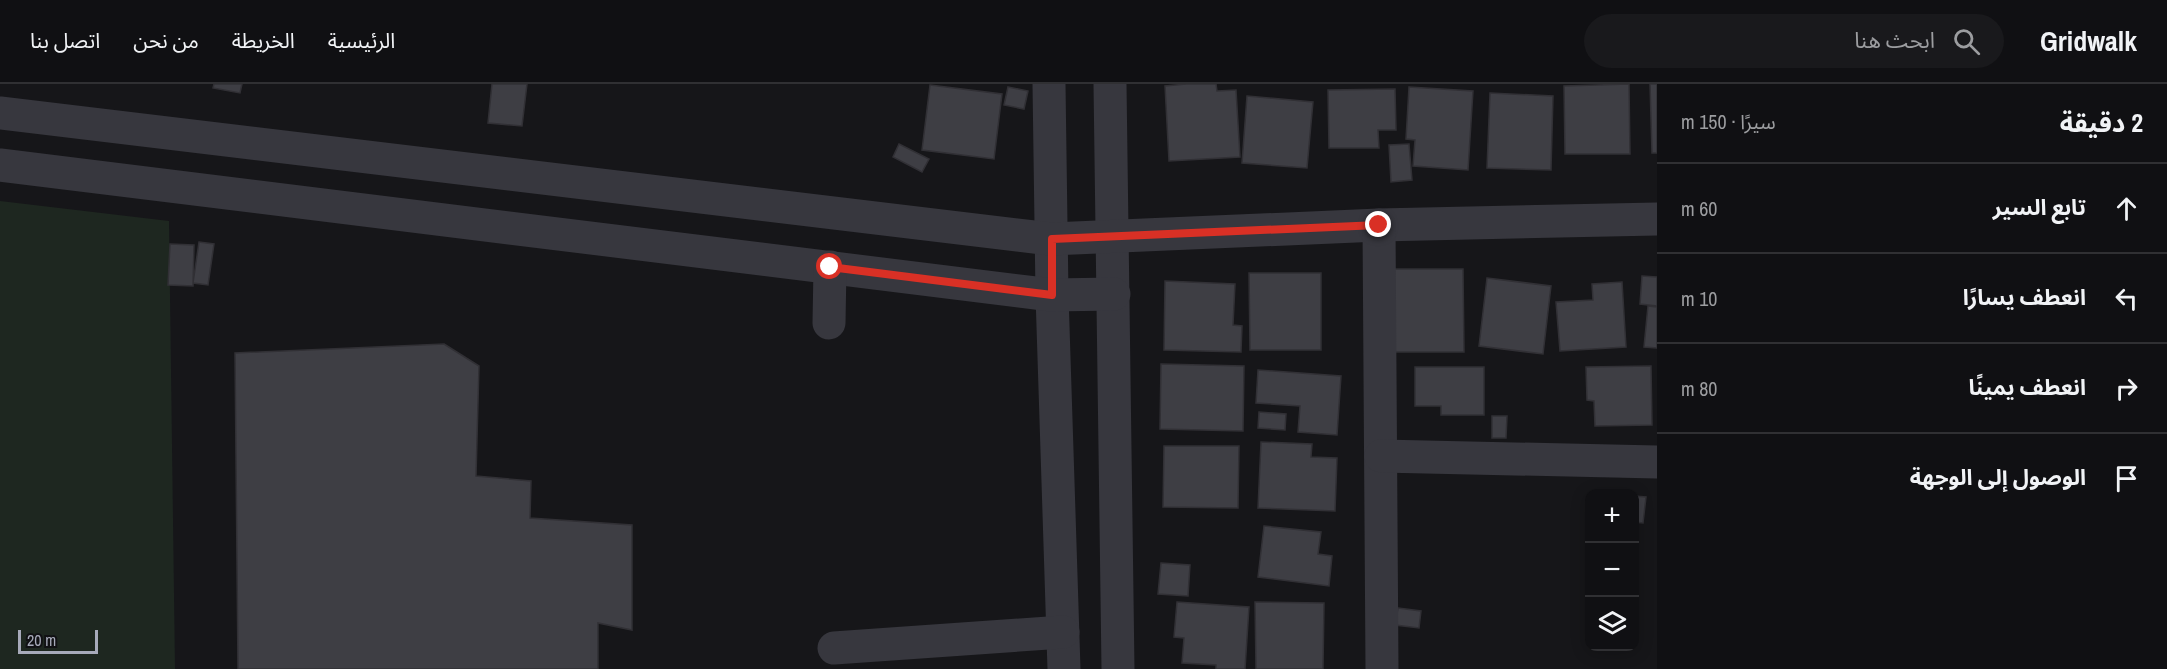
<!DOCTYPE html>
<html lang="ar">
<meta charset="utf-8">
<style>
:root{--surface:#101013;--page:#19191c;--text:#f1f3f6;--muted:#9c9da0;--line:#303033}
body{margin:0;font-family:"Archivo Narrow","Noto Sans Arabic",sans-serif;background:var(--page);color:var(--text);direction:rtl}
.controls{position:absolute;right:18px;bottom:18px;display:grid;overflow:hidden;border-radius:12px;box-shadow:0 3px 15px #0003}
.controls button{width:54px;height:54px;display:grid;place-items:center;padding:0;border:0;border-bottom:2px solid var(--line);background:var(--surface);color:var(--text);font:30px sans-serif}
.scale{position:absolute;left:18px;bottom:15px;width:80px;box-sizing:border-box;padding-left:6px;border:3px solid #a7aaba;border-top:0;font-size:16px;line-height:21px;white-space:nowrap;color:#a7aaba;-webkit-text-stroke:4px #111114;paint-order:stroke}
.stop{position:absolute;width:18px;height:18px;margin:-14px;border:4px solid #d93025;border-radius:50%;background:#fff}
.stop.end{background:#d93025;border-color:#fff;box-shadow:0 2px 6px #0008}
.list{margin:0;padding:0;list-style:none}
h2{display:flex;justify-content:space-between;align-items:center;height:78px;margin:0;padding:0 24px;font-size:26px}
h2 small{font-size:20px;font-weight:400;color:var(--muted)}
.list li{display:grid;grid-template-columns:39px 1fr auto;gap:18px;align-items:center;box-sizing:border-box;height:90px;padding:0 24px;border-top:2px solid var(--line)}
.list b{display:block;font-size:22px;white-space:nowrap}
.list em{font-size:20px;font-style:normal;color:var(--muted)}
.icon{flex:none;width:33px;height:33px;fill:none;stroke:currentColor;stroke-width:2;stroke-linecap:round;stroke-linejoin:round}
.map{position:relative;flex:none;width:1657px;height:585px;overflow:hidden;direction:ltr}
header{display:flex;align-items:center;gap:36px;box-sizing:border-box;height:84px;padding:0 30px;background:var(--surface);border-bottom:2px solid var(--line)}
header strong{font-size:28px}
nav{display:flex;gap:33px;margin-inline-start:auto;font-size:21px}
.search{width:420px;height:54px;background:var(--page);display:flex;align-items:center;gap:15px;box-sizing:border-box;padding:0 21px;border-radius:33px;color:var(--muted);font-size:22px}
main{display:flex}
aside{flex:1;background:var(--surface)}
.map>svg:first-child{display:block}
.green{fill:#1e2720}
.building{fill:#3e3e44;stroke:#313035;stroke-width:1.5}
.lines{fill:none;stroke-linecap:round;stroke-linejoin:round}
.minor{stroke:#37373e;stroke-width:33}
.route{stroke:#d93025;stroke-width:8}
</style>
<header>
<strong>Gridwalk</strong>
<div class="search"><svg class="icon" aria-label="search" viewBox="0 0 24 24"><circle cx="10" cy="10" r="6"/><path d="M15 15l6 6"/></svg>ابحث هنا</div>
<nav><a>الرئيسية</a><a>الخريطة</a><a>من نحن</a><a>اتصل بنا</a></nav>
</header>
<main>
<aside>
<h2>2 دقيقة<small>سيرًا · 150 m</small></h2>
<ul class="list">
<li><svg class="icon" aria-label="ahead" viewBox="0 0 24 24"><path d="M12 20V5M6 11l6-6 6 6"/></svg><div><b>تابع السير</b></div><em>60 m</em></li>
<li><svg class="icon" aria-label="left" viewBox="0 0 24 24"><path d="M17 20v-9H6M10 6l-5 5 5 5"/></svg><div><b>انعطف يسارًا</b></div><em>10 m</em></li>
<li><svg class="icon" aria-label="right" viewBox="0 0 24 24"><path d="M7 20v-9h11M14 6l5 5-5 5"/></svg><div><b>انعطف يمينًا</b></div><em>80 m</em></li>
<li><svg class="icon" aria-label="arrive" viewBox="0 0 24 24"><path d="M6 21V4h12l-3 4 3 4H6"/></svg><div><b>الوصول إلى الوجهة</b></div></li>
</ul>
</aside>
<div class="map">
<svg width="1657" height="585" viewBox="0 0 1657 585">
<rect width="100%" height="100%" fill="#161619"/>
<polygon class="green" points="0,117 169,137 175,585 0,585"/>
<g class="building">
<polygon points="214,0 242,0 240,9 213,4"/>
<polygon points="492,0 527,0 522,42 488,39"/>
<polygon points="1186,0 1216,0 1217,7 1236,6 1240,73 1169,77 1165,2"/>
<polygon points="1629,0 1630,70 1565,70 1564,2"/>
<polygon points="1650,0 1657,0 1657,69 1652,69"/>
<polygon points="930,1 1002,10 994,75 922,66"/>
<polygon points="1008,3 1028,7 1024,25 1004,21"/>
<polygon points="1409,3 1473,7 1468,86 1413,82 1415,56 1406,55"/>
<polygon points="1395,5 1396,46 1378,46 1379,64 1329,64 1328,6"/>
<polygon points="1490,9 1553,12 1551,86 1487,84"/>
<polygon points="1247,12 1313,18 1307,84 1242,79"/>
<polygon points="899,60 929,75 922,88 893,73"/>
<polygon points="1409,60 1412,96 1391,98 1389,61"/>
<polygon points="199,158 214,160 208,201 193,199"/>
<polygon points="170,160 194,161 193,202 168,201"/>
<polygon points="1394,185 1463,185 1464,268 1395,268"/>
<polygon points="1249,189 1321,189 1321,266 1250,266"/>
<polygon points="1642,192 1657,193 1657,222 1640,220"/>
<polygon points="1487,194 1551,202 1543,270 1479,262"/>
<polygon points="1165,197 1235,200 1233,241 1242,242 1241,268 1164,266"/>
<polygon points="1622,198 1626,263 1560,267 1556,218 1593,216 1592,200"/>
<polygon points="1648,222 1657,223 1657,264 1644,263"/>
<polygon points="444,260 479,282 476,392 531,397 530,434 632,441 632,546 598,539 598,585 238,585 235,269"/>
<polygon points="1161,280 1244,282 1243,347 1160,345"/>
<polygon points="1651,282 1652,341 1595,342 1594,317 1587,316 1586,283"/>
<polygon points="1415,283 1484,283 1484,331 1441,331 1441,322 1415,322"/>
<polygon points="1258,286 1341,292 1337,351 1298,348 1300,322 1256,319"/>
<polygon points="1259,328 1286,330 1285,346 1258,344"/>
<polygon points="1492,332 1507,332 1506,354 1492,354"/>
<polygon points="1261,358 1312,360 1311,373 1337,374 1335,427 1258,424"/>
<polygon points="1164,362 1239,362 1238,424 1163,423"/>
<polygon points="1634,412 1646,413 1643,439 1634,438"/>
<polygon points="1264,442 1321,448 1318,470 1332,472 1329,502 1258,493"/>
<polygon points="1161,479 1190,481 1188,512 1158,510"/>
<polygon points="1177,518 1249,523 1245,585 1216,585 1216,581 1182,579 1184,554 1174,553"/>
<polygon points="1255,518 1324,519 1323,585 1256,585"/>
<polygon points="1398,524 1421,527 1419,544 1395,541"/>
</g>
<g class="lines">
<g class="minor">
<polyline points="1049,0 1052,211 1064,585"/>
<polyline points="1110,0 1118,585"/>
<polyline points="0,29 1051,155 1379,141 1657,135"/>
<polyline points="0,81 1052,211 1114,210"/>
<polyline points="1379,141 1382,585"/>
<polyline points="829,239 830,183"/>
<polyline points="1381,372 1657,378"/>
<polyline points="834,564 1063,548"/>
</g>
</g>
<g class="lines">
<polyline class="route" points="830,183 1052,211 1052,155 1379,141"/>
</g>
</svg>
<div class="controls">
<button>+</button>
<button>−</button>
<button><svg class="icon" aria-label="layers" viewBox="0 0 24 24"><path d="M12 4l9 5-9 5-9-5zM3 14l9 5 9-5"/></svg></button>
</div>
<div class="scale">20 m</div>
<div class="stop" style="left:830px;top:183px"></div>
<div class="stop end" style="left:1379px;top:141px"></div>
</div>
</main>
